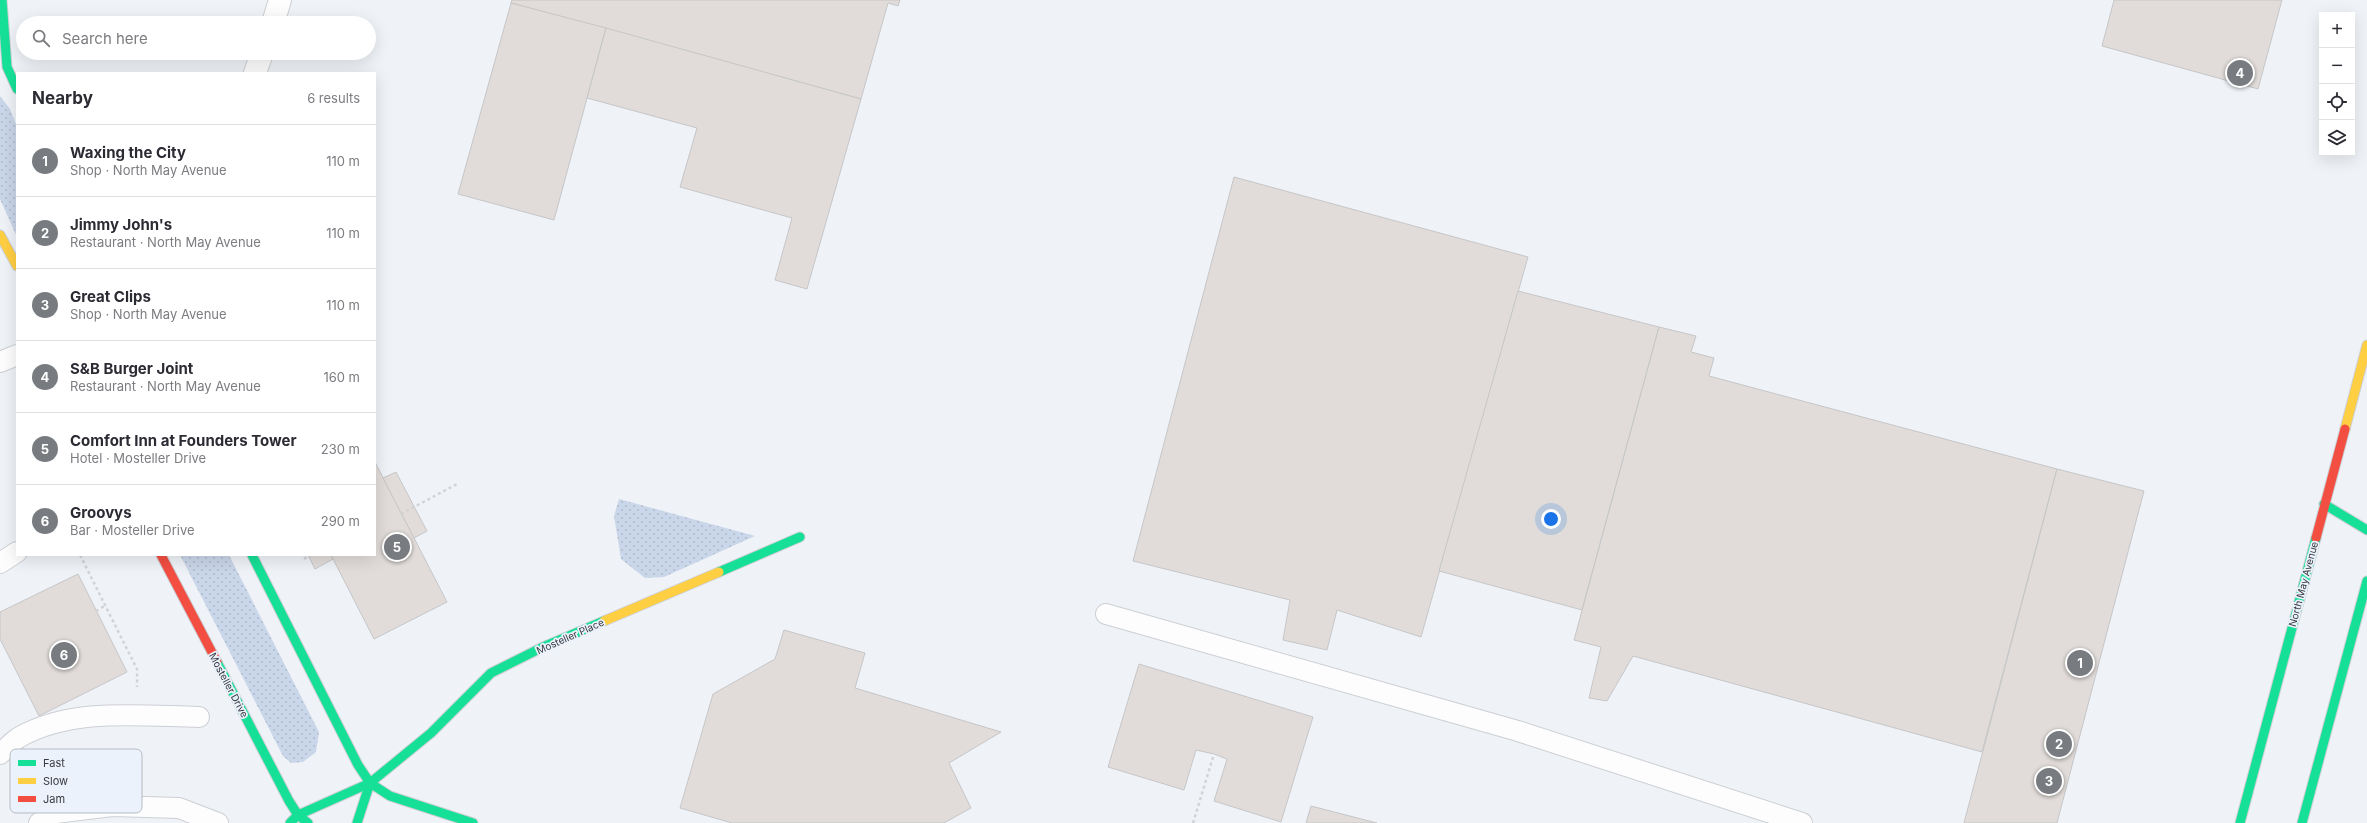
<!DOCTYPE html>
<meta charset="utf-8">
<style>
:root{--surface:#fff;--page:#f7f7f7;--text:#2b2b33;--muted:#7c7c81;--line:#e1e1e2;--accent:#787b80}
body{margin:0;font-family:Inter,sans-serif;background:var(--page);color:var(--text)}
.controls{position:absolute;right:12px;top:12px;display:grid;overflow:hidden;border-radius:0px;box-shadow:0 4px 16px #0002}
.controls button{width:36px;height:36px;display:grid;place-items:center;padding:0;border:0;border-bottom:1px solid var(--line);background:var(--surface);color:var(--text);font:20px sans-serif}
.you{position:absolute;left:1551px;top:519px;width:14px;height:14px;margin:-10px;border:3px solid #fff;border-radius:50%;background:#1a73e8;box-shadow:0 0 0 6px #1a73e833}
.badge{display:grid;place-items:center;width:26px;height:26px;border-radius:50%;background:var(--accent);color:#fff;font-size:13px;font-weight:700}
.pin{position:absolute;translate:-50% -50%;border:2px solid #fff;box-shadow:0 1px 4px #0006}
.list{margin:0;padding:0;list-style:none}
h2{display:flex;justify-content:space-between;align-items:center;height:52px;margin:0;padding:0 16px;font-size:17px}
h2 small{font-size:13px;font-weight:400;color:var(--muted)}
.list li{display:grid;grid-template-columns:26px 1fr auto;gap:12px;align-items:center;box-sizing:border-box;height:72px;padding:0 16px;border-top:1px solid var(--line)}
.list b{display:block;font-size:15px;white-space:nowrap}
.list p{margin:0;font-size:13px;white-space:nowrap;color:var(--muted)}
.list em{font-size:13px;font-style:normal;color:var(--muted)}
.icon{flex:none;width:22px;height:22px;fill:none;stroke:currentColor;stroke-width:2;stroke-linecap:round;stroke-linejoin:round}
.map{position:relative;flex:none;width:2367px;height:823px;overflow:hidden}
.search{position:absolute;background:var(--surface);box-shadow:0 4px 16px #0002;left:16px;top:16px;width:360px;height:44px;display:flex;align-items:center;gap:10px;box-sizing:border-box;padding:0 14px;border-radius:22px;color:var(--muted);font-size:15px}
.panel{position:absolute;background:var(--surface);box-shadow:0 4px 16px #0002;left:16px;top:72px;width:360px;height:484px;border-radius:0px}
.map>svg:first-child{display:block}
.grass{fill:url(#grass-dots)}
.building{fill:#e1dcd9;stroke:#c6c6c8}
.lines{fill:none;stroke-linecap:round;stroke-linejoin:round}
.lane-casing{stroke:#cccfd3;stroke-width:22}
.street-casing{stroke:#cccfd3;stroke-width:24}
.fast-casing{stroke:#cccfd3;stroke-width:11}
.slow-casing{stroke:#cccfd3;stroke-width:11}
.jam-casing{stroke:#cccfd3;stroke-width:11}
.path{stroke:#d2d3d4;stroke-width:2.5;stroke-dasharray:3 3;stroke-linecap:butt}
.lane{stroke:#fdfdfe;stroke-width:20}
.street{stroke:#fdfdfe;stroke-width:22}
.fast{stroke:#16e098;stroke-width:9}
.slow{stroke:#ffcf43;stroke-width:9}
.jam{stroke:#f24e42;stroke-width:9}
.labels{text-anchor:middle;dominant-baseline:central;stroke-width:3.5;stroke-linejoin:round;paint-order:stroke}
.street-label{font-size:10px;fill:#383b3f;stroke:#ebf2fc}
.key{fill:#ebf2fc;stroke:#b5bbc3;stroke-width:1}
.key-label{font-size:11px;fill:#383b3f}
</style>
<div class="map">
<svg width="2367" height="823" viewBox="0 0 2367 823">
<defs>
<pattern id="grass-dots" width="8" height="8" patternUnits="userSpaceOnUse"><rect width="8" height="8" fill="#cad6e9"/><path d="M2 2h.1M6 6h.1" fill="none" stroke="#aeb9c9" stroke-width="1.8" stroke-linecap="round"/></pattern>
</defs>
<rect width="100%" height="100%" fill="#eff3f8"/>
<g class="grass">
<polygon points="0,96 10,109 17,127 17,237 0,199"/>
<polygon points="619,499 755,536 664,577 645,578 621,559 614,516"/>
<polygon points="180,555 229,555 319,732 316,752 303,762 291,763 283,756"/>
</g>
<g class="building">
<polygon points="512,0 900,0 898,6 888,3 861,99 511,3"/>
<polygon points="2114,0 2282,0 2258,89 2102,46"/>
<polygon points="511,3 606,28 554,220 458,194"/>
<polygon points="606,28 861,99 807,289 775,280 792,218 680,187 697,128 587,98"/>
<polygon points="1234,177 1528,257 1421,637 1337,610 1327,650 1283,640 1290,600 1133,561"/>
<polygon points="1518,291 1659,327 1582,610 1439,571"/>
<polygon points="1659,327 1696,336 1691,352 1714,358 1709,376 2057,469 1982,752 1633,656 1607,701 1589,698 1601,647 1574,640"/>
<polygon points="375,462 447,602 374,639 331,555 375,555"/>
<polygon points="2057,469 2144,491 2057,823 1964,823"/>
<polygon points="396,472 427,531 414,538 383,478"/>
<polygon points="308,555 331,555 333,559 315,569"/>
<polygon points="78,574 127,672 39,716 0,639 0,612"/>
<polygon points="784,630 865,653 855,688 1001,732 949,763 971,808 944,823 732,823 680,808 713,694 775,659"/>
<polygon points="1139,664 1313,717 1281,822 1214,801 1227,759 1214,754 1196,750 1184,790 1108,767"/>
<polygon points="1311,806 1377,823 1306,823"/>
</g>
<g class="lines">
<defs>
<g id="lane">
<polyline points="0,362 17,355"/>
<polyline points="0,563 17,552"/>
<polyline points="1106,614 1518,731 1802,823"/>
<path d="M0,754c6,-5 12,-12 18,-16 53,-31 122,-22 181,-21"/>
<polyline points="39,823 55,813 112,806 179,808 218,823"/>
</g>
<g id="street">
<polyline points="273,23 280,0"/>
<polyline points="255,73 262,53"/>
</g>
<g id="fast">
<polyline points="2,0 7,67 17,89"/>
<polyline points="2324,504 2367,530"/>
<polyline points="252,555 358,765 370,783 390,796 473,823"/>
<polyline points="719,572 800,537"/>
<polyline points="217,662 289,801 298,815 308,823"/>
<polyline points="290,823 298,815 370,783 431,733 491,673 543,647 604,621"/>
<polyline points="357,823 370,783"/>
<polyline points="2240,823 2316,538"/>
<polyline points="2302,823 2367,581"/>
</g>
<g id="slow">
<polyline points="0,235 17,266"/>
<polyline points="2345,429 2367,345"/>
<polyline points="604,621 719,572"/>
</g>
<g id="jam">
<polyline points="2316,538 2345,429"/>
<polyline points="161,555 217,662"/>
</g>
</defs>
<use href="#lane" class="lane-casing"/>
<use href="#street" class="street-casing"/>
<use href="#fast" class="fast-casing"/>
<use href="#slow" class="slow-casing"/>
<use href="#jam" class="jam-casing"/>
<g class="path">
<polyline points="401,514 457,484"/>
<polyline points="80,555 137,669 137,687"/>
<polyline points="304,559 310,555"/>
<polyline points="96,611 106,605"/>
<polyline points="1193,823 1214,754"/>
</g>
<use href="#lane" class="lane"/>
<use href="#street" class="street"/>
<use href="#fast" class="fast"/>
<use href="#slow" class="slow"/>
<use href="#jam" class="jam"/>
</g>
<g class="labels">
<g class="street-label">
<text transform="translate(2303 584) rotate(-75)">North May Avenue</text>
<text transform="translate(570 636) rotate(-24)">Mosteller Place</text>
<text transform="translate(229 685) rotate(62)">Mosteller Drive</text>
</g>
</g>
<rect x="10" y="749" width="132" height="64" rx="6" class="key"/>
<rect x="18" y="760" width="18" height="6" fill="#16e098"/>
<rect x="18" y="778" width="18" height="6" fill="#ffcf43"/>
<rect x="18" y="796" width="18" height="6" fill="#f24e42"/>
<g class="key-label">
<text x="43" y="767">Fast</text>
<text x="43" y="785">Slow</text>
<text x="43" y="803">Jam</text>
</g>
</svg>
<div class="controls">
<button>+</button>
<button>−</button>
<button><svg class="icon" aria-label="locate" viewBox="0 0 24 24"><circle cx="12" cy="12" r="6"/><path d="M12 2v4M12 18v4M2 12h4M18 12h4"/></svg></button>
<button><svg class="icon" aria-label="layers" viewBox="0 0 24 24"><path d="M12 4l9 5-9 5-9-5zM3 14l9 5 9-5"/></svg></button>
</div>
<div class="you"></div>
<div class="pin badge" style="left:2080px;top:663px">1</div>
<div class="pin badge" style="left:2059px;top:744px">2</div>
<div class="pin badge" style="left:2049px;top:781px">3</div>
<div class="pin badge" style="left:2240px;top:73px">4</div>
<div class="pin badge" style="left:397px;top:547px">5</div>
<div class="pin badge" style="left:64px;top:655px">6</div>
<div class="search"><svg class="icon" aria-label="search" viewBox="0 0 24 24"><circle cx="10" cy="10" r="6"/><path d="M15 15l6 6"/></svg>Search here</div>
<section class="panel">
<h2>Nearby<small>6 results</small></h2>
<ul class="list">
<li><span class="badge">1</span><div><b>Waxing the City</b><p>Shop · North May Avenue</p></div><em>110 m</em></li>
<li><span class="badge">2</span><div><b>Jimmy John's</b><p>Restaurant · North May Avenue</p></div><em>110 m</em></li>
<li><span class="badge">3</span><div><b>Great Clips</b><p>Shop · North May Avenue</p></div><em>110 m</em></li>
<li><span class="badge">4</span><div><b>S&amp;B Burger Joint</b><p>Restaurant · North May Avenue</p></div><em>160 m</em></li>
<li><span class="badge">5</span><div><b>Comfort Inn at Founders Tower</b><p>Hotel · Mosteller Drive</p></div><em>230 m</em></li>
<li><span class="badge">6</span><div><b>Groovys</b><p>Bar · Mosteller Drive</p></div><em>290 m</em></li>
</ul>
</section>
</div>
